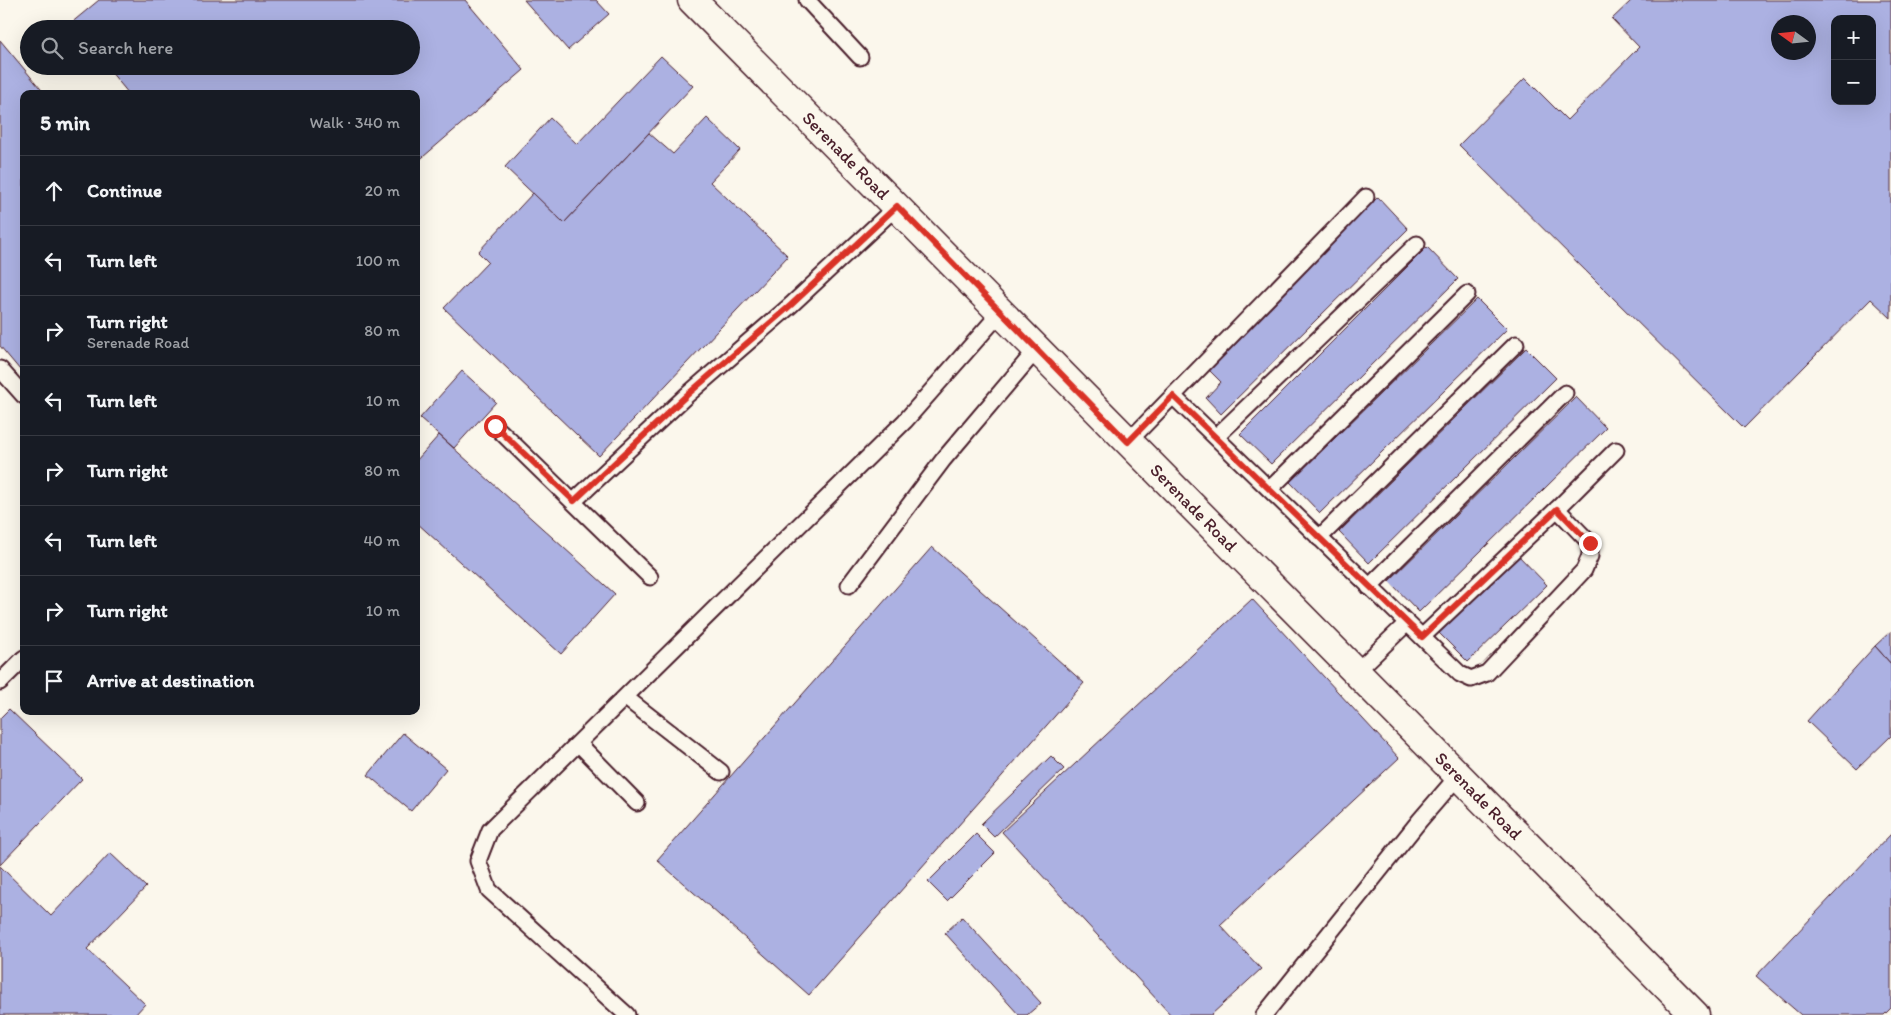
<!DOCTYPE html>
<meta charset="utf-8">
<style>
:root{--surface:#171b24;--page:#20242c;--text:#f1f3f6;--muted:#9ea1a6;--line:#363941}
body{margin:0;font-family:Itim,sans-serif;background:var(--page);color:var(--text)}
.controls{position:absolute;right:15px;top:15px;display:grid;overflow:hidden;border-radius:10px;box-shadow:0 5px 20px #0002}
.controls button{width:45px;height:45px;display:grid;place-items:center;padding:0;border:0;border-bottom:1px solid var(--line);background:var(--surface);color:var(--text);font:25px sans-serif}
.compass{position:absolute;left:1771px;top:15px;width:45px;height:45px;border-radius:50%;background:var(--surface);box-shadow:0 5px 20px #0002;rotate:285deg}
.stop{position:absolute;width:15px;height:15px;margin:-11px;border:4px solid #d93025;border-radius:50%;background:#fff}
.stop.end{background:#d93025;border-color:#fff;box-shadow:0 1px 5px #0008}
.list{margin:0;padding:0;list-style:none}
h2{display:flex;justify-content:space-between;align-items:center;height:65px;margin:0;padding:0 20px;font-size:21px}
h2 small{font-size:16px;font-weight:400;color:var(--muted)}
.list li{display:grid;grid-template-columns:32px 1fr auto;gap:15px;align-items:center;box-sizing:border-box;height:70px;padding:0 20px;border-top:1px solid var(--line)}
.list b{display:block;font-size:19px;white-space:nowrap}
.list p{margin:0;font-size:16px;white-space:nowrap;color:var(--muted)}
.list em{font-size:16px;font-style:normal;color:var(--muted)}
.icon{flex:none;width:28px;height:28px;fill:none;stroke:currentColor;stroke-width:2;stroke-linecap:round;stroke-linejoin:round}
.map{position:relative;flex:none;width:1891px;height:1015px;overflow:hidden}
.search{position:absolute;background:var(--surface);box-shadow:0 5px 20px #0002;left:20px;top:20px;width:400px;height:55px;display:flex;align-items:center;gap:12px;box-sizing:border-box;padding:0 18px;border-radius:28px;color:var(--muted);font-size:19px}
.panel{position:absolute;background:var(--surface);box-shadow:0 5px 20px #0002;left:20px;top:90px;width:400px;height:625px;border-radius:10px}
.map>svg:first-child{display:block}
.building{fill:#acb1e2;stroke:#4a1f2b;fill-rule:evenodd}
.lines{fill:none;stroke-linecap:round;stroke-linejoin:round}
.service-casing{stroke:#4a1f2b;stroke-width:19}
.minor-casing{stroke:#4a1f2b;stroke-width:31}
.service{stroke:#fbf7ec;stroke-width:15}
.minor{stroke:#fbf7ec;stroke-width:28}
.route{stroke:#d93025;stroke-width:6}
.labels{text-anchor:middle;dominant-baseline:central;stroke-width:4;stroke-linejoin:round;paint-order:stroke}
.street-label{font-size:18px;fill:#4a1f2b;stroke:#fbf7ec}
</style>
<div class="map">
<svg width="1891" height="1015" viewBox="0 0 1891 1015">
<rect width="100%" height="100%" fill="#fbf7ec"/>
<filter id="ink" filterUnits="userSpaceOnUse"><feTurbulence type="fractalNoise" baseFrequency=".02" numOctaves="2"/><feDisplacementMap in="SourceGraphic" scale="10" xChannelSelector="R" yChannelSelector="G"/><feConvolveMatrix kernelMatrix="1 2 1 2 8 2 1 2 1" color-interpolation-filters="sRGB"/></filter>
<g filter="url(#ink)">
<g class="building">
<polygon points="99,0 465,0 524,70 416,163 416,94 129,94 106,66 411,66 411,29 74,29 70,24"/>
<polygon points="524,0 596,0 609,14 568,50"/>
<path d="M1632,0h259v318l-20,-19 -127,129 -285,-283 66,-67 42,42 72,-73 -27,-28zM1835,19h37v82h-37zM1778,22h30v30h-30z"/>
<polygon points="0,40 45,94 24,94 24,366 20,370 0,346"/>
<polygon points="661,56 693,86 564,223 505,167 550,118 577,144"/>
<polygon points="707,118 740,150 710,182 788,256 599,456 444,308 488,262 478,252 533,193 564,223 649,133 673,154"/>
<polygon points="1378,197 1408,229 1221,414 1206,398 1221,382 1206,367"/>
<polygon points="1427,247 1458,279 1271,464 1240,434"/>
<polygon points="1477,299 1507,329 1320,513 1290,482"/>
<polygon points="1526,348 1556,378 1369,563 1339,532"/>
<polygon points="462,371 496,402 454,448 420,418"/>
<polygon points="1576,397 1606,428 1419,612 1389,581"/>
<polygon points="439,435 615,594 561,654 416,522 416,461"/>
<polygon points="932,547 1084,683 809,995 657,860"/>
<polygon points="1516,553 1547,585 1468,662 1437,631"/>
<polygon points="1252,599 1399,758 1220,925 1261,969 1211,1015 1171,1015 1002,832"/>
<polygon points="1891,631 1891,664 1875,646"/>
<polygon points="1875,646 1891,664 1891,736 1857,769 1807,721"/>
<polygon points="9,709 82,779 0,865 0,718"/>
<polygon points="403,733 446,769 411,811 368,775"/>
<polygon points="1051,756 1064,769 994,837 981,824"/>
<polygon points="976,834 995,853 947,901 928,882"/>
<polygon points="1891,834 1891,1008 1884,1015 1801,1015 1756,976"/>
<polygon points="110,853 146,887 87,949 145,1004 135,1015 0,1015 0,866 51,916"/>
<polygon points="962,917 1041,1003 1027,1015 1019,1015 945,933"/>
</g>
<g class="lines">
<defs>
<g id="service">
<polyline points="807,0 860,57"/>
<polyline points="0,369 24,396"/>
<polyline points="1173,396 1460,674 1471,679 1487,673 1584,570 1590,556 1590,543 1557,509"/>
<polyline points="495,426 650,577"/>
<polyline points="1216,437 1417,244"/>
<polyline points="1128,442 1366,197"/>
<polyline points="1270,489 1467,294"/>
<polyline points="574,501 687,395 791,305 897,206"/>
<polyline points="1319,538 1516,344"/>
<polyline points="849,585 943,460 1037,349"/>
<polyline points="1369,587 1565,393"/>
<polyline points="1422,637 1557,509 1616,450"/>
<polyline points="1356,672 1407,623"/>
<polyline points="0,682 24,658"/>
<polyline points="626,698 721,772"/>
<polyline points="579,744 637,803"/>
<polyline points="627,1015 489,890 478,861 490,830 905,421 1000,313"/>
<polyline points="1264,1015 1420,820 1458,776"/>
</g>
<g id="minor">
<path id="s1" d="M692,0l1003,1015"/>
</g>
</defs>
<use href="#service" class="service-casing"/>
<use href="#minor" class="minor-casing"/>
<use href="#service" class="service"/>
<use href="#minor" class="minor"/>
</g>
</g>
<g class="lines" filter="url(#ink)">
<polyline class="route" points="495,426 574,501 687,395 791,305 897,206 1128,442 1173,396 1422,637 1557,509 1590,543"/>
</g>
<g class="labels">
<g class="street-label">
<text stroke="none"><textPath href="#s1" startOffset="219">Serenade Road</textPath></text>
<text stroke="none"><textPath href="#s1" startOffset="714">Serenade Road</textPath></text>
<text stroke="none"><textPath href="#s1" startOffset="1119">Serenade Road</textPath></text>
</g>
</g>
</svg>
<div class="controls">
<button>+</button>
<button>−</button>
</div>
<svg class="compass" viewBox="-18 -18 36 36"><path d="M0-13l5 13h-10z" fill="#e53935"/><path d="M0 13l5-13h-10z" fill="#9ea1a6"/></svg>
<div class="stop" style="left:495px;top:426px"></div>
<div class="stop end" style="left:1590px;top:543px"></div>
<div class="search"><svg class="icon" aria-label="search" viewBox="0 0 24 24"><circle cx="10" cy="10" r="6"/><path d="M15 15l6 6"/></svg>Search here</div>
<section class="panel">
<h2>5 min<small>Walk · 340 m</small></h2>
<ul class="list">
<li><svg class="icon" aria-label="ahead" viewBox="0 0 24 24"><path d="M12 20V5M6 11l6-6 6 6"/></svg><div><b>Continue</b></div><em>20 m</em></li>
<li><svg class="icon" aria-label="left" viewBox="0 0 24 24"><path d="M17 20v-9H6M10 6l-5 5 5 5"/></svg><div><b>Turn left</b></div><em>100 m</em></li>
<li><svg class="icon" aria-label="right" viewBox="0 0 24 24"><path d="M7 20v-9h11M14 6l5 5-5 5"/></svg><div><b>Turn right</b><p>Serenade Road</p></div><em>80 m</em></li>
<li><svg class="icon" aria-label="left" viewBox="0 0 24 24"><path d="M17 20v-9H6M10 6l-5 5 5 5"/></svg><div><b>Turn left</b></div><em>10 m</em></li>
<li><svg class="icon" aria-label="right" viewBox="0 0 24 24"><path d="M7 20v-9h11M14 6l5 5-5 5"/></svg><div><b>Turn right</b></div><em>80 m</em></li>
<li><svg class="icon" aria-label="left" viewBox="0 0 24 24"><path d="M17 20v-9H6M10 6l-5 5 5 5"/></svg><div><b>Turn left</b></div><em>40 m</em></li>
<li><svg class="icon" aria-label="right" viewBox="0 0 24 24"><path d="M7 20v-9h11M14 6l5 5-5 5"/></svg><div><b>Turn right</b></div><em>10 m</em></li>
<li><svg class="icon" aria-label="arrive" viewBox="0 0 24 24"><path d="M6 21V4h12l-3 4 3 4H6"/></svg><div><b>Arrive at destination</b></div></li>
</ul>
</section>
</div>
